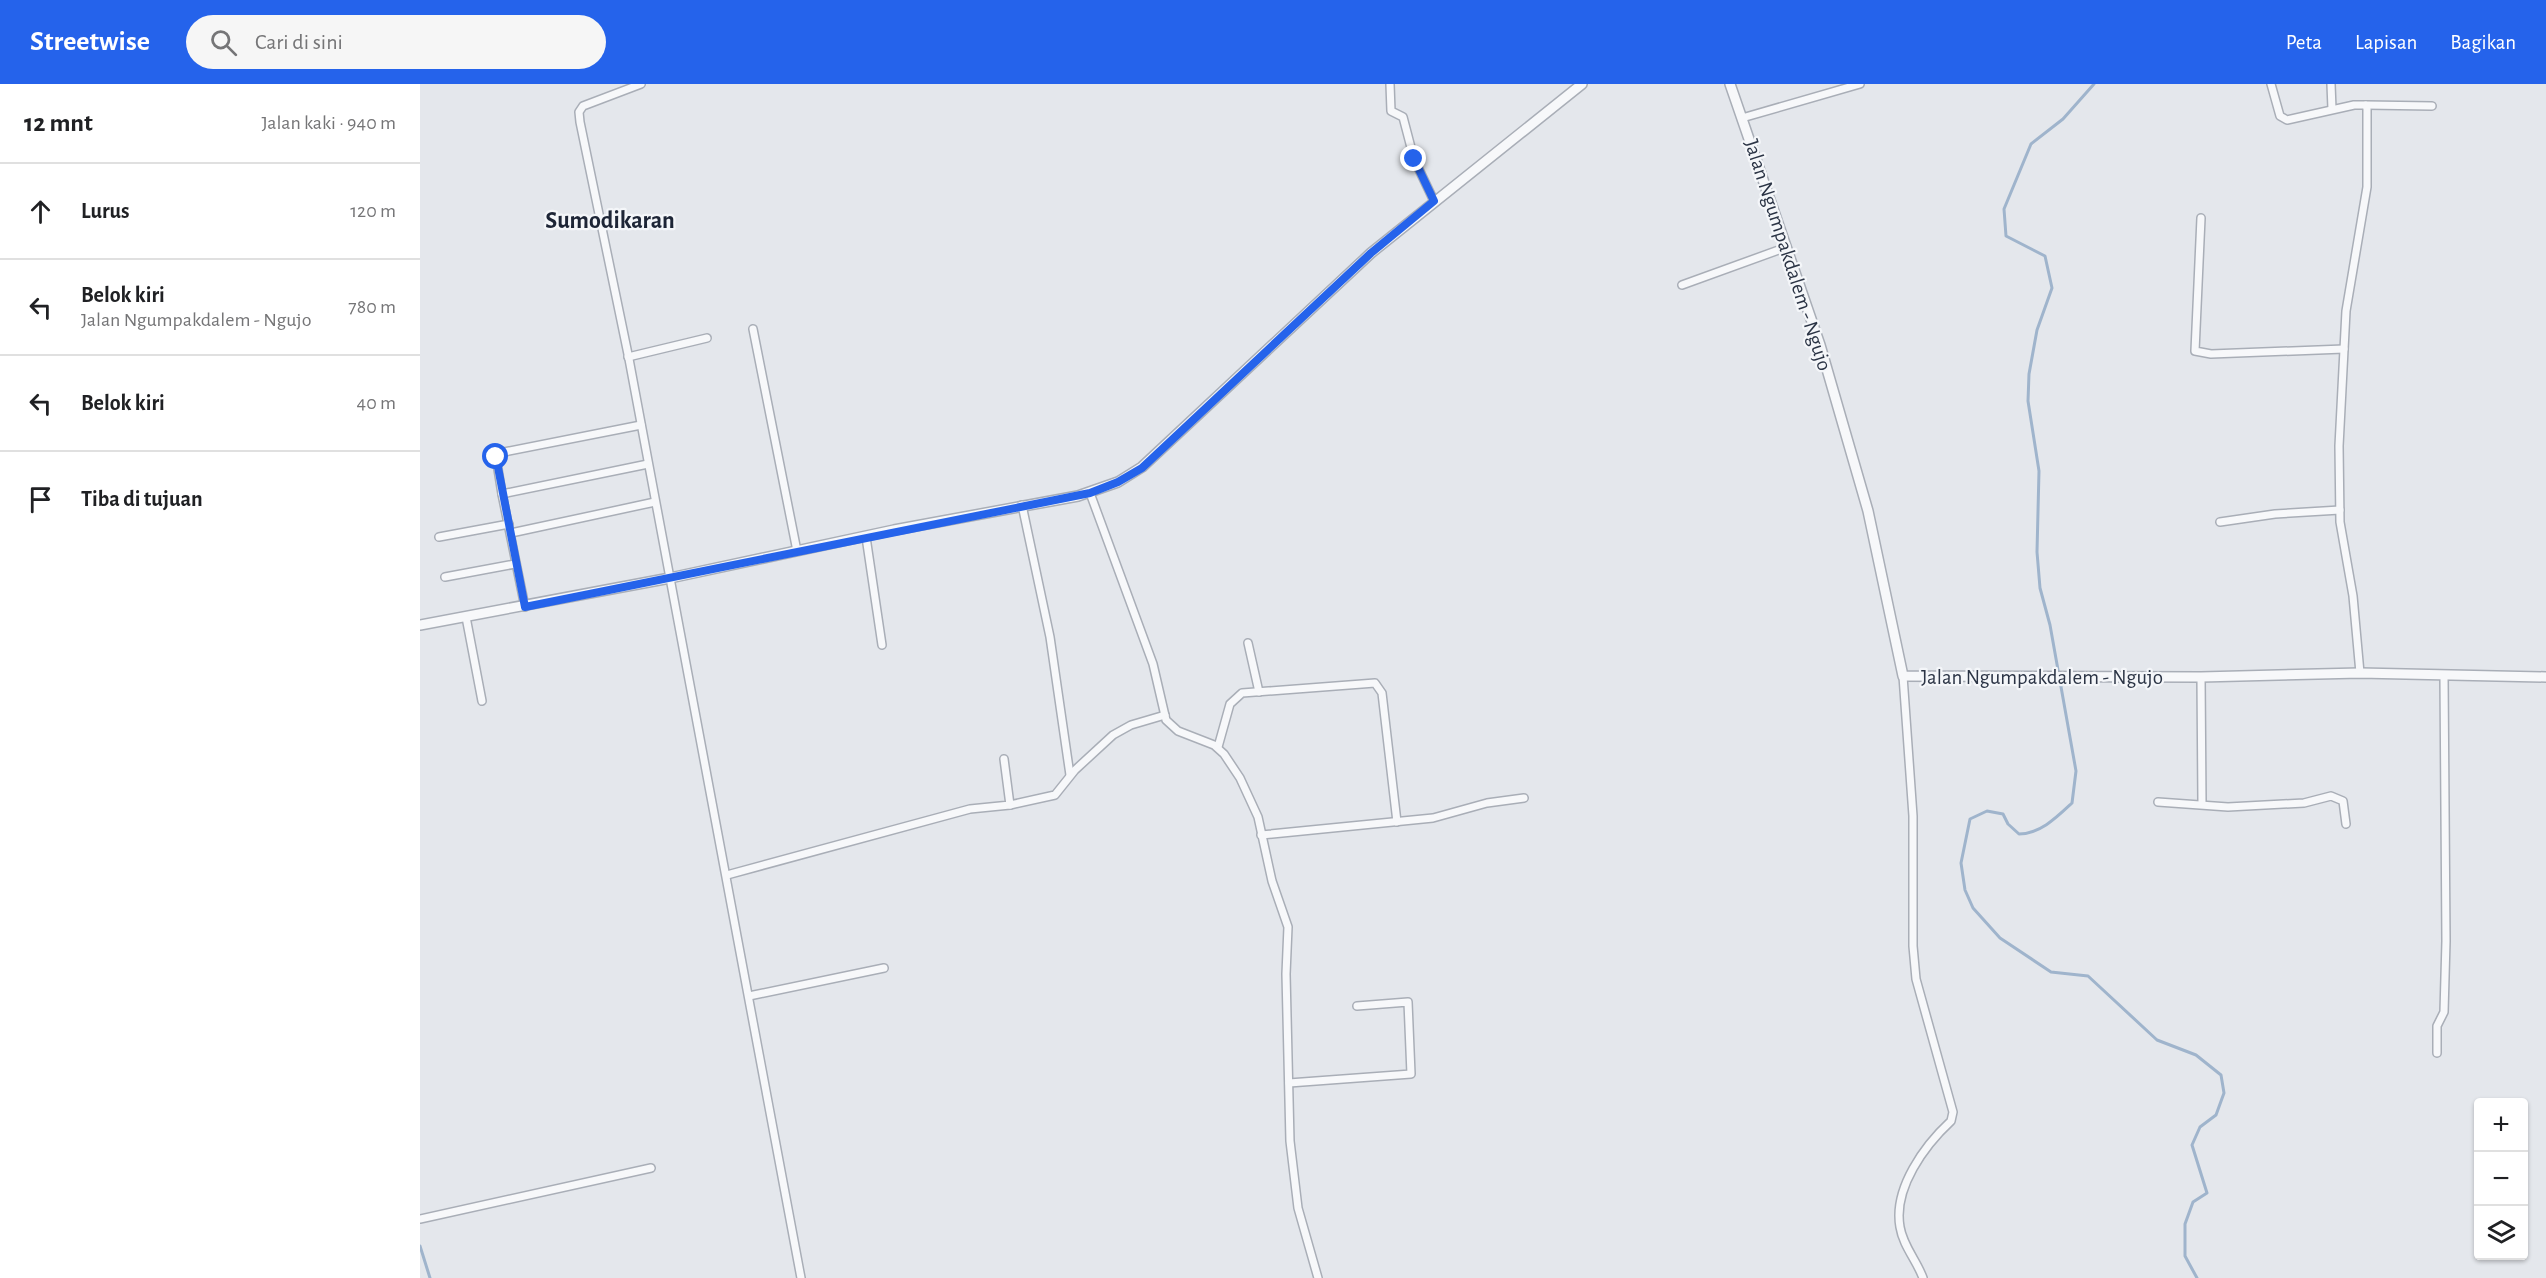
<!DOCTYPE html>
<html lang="id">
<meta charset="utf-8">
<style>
:root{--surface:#fff;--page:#f6f6f6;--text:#202124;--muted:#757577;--line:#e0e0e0;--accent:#2563eb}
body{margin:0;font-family:"Alegreya Sans",sans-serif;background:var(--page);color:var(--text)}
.controls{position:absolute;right:18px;bottom:18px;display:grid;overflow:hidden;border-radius:6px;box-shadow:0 2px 4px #0004}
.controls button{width:54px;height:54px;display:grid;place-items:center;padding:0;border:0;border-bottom:2px solid var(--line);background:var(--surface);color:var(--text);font:30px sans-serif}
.stop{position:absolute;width:18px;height:18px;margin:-14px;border:4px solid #2563eb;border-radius:50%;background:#fff}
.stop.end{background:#2563eb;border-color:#fff;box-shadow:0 2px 6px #0008}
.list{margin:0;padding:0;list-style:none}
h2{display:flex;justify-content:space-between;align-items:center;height:78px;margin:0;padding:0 24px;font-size:26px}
h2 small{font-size:20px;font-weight:400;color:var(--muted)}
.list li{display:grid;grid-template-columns:39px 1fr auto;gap:18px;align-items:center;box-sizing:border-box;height:96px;padding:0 24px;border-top:2px solid var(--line)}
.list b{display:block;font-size:22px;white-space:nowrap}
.list p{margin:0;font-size:20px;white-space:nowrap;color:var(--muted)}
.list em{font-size:20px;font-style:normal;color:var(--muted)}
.icon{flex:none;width:33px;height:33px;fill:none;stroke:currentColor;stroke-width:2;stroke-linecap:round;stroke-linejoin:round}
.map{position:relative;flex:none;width:2126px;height:1194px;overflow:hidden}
header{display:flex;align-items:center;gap:36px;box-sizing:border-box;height:84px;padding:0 30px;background:var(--accent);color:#fff}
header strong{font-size:28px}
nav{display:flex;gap:33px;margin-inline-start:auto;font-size:21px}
.search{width:420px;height:54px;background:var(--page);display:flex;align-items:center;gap:15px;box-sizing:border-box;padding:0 21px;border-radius:33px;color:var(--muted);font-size:22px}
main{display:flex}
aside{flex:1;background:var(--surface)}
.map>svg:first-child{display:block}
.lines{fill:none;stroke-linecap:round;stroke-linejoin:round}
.stream{stroke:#9fb4cc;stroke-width:3}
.minor-casing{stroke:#a9aeb7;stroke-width:10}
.tertiary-casing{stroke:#a9aeb7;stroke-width:12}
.minor{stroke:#f7f8fa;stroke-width:7}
.tertiary{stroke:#f7f8fa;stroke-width:9}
.route{stroke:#2563eb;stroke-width:8}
.labels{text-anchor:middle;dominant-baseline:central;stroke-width:4.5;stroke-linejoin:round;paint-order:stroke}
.street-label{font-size:21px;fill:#2b3445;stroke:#f4f6f9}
.quarter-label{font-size:24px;font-weight:bold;fill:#1d2536;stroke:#f4f6f9}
</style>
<header>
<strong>Streetwise</strong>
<div class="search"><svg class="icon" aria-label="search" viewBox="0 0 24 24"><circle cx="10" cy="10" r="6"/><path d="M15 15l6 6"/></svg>Cari di sini</div>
<nav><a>Peta</a><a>Lapisan</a><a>Bagikan</a></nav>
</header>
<main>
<aside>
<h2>12 mnt<small>Jalan kaki · 940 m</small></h2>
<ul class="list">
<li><svg class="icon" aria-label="ahead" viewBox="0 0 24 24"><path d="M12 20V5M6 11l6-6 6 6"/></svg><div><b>Lurus</b></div><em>120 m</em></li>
<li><svg class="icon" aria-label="left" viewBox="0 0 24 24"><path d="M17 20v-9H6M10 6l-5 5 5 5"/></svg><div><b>Belok kiri</b><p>Jalan Ngumpakdalem - Ngujo</p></div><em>780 m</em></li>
<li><svg class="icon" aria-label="left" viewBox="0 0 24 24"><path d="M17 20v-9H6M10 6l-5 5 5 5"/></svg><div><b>Belok kiri</b></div><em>40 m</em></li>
<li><svg class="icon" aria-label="arrive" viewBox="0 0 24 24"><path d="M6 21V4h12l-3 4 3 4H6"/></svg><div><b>Tiba di tujuan</b></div></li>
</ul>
</aside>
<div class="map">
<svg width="2126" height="1194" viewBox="0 0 2126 1194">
<rect width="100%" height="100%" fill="#e4e7ec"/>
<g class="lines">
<g class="stream">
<path d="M1674,0l-31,35 -32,25 -27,65 2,27 39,20 7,32 -15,42 -8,44 -1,27 11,70 -2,81 3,36 10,37 26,146 -4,32c-15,14 -32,31 -53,31l-11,-10 -5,-10 -16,-3 -17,8 -9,44 4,27 8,18 27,30 51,34 37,4 69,64 39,15 25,20 3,18 -8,22 -16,12 -8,18 15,48 -14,9 -8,22v32l12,22"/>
<polyline points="0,1162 10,1194"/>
</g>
<defs>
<g id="minor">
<polyline points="221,0 163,22 159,28 160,38 209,275 381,1194"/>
<polyline points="970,0 971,27 983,33 994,75 1014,117"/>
<polyline points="1851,0 1860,32 1867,36 1934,21 1946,21 1947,25 1947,103 1926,227 1919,362 1920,438 1933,512 1940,589"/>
<polyline points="1911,0 1912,25"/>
<polyline points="1946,21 2012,22"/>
<polyline points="1322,34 1440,0"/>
<polyline points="1781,134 1775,267 1791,270 1924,265"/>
<polyline points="1262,201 1367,163"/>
<polyline points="333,245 377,467"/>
<polyline points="208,273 287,254"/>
<polyline points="670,409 733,580 746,636 758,647 794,661 804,670 820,694 838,733 852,797 868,843 866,890 870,1057 878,1124 898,1194"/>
<polyline points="82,410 76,373 79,369 221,341"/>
<polyline points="602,421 630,553 650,691"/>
<polyline points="1800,438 1855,430 1920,426"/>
<polyline points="91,449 235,418"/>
<polyline points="19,453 89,440"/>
<polyline points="446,453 462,561"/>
<polyline points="25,493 95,480"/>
<polyline points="105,523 82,410 228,380"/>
<polyline points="46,533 62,617"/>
<polyline points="828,559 839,608"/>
<path d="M1483,592l10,140v130l3,33 37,133 -2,9c-26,24 -58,67 -51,106 3,19 17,34 23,51"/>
<polyline points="1781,593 1782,719"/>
<polyline points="798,663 810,620 822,609 955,599 962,609 977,738"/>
<polyline points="1738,718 1808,723 1884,719 1911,712 1923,717 1926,740"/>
<polyline points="590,721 635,711 655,686 693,651 711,641 745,631"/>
<polyline points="841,751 1013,734 1067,719 1104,714"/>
<polyline points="307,791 550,725 590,721 584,675"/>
<polyline points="329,912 464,884"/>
<polyline points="2017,969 2017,942 2024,928 2026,857 2024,592"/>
<polyline points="869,999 991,990 988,918 937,922"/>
<polyline points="0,1135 231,1084"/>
</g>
<g id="tertiary">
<polyline points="1310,0 1400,261 1448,427 1483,592 1781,593 1940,589 2126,593"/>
<polyline points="0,541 250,494 474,446 658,412 698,398 722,383 951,169 1162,0"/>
</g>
</defs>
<use href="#minor" class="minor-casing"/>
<use href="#tertiary" class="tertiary-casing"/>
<use href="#minor" class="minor"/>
<use href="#tertiary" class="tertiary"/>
</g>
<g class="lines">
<polyline class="route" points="76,373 105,523 670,409 698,398 722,384 951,169 1014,117 994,75"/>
</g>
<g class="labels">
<g class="street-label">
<text transform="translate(1368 171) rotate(72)">Jalan Ngumpakdalem - Ngujo</text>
<text x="1622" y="593">Jalan Ngumpakdalem - Ngujo</text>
</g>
<g class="quarter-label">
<text x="190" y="137">Sumodikaran</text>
</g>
</g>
</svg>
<div class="controls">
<button>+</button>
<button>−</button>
<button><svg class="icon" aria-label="layers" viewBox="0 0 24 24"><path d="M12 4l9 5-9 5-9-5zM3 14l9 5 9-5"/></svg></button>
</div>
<div class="stop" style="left:76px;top:373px"></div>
<div class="stop end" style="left:994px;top:75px"></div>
</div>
</main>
